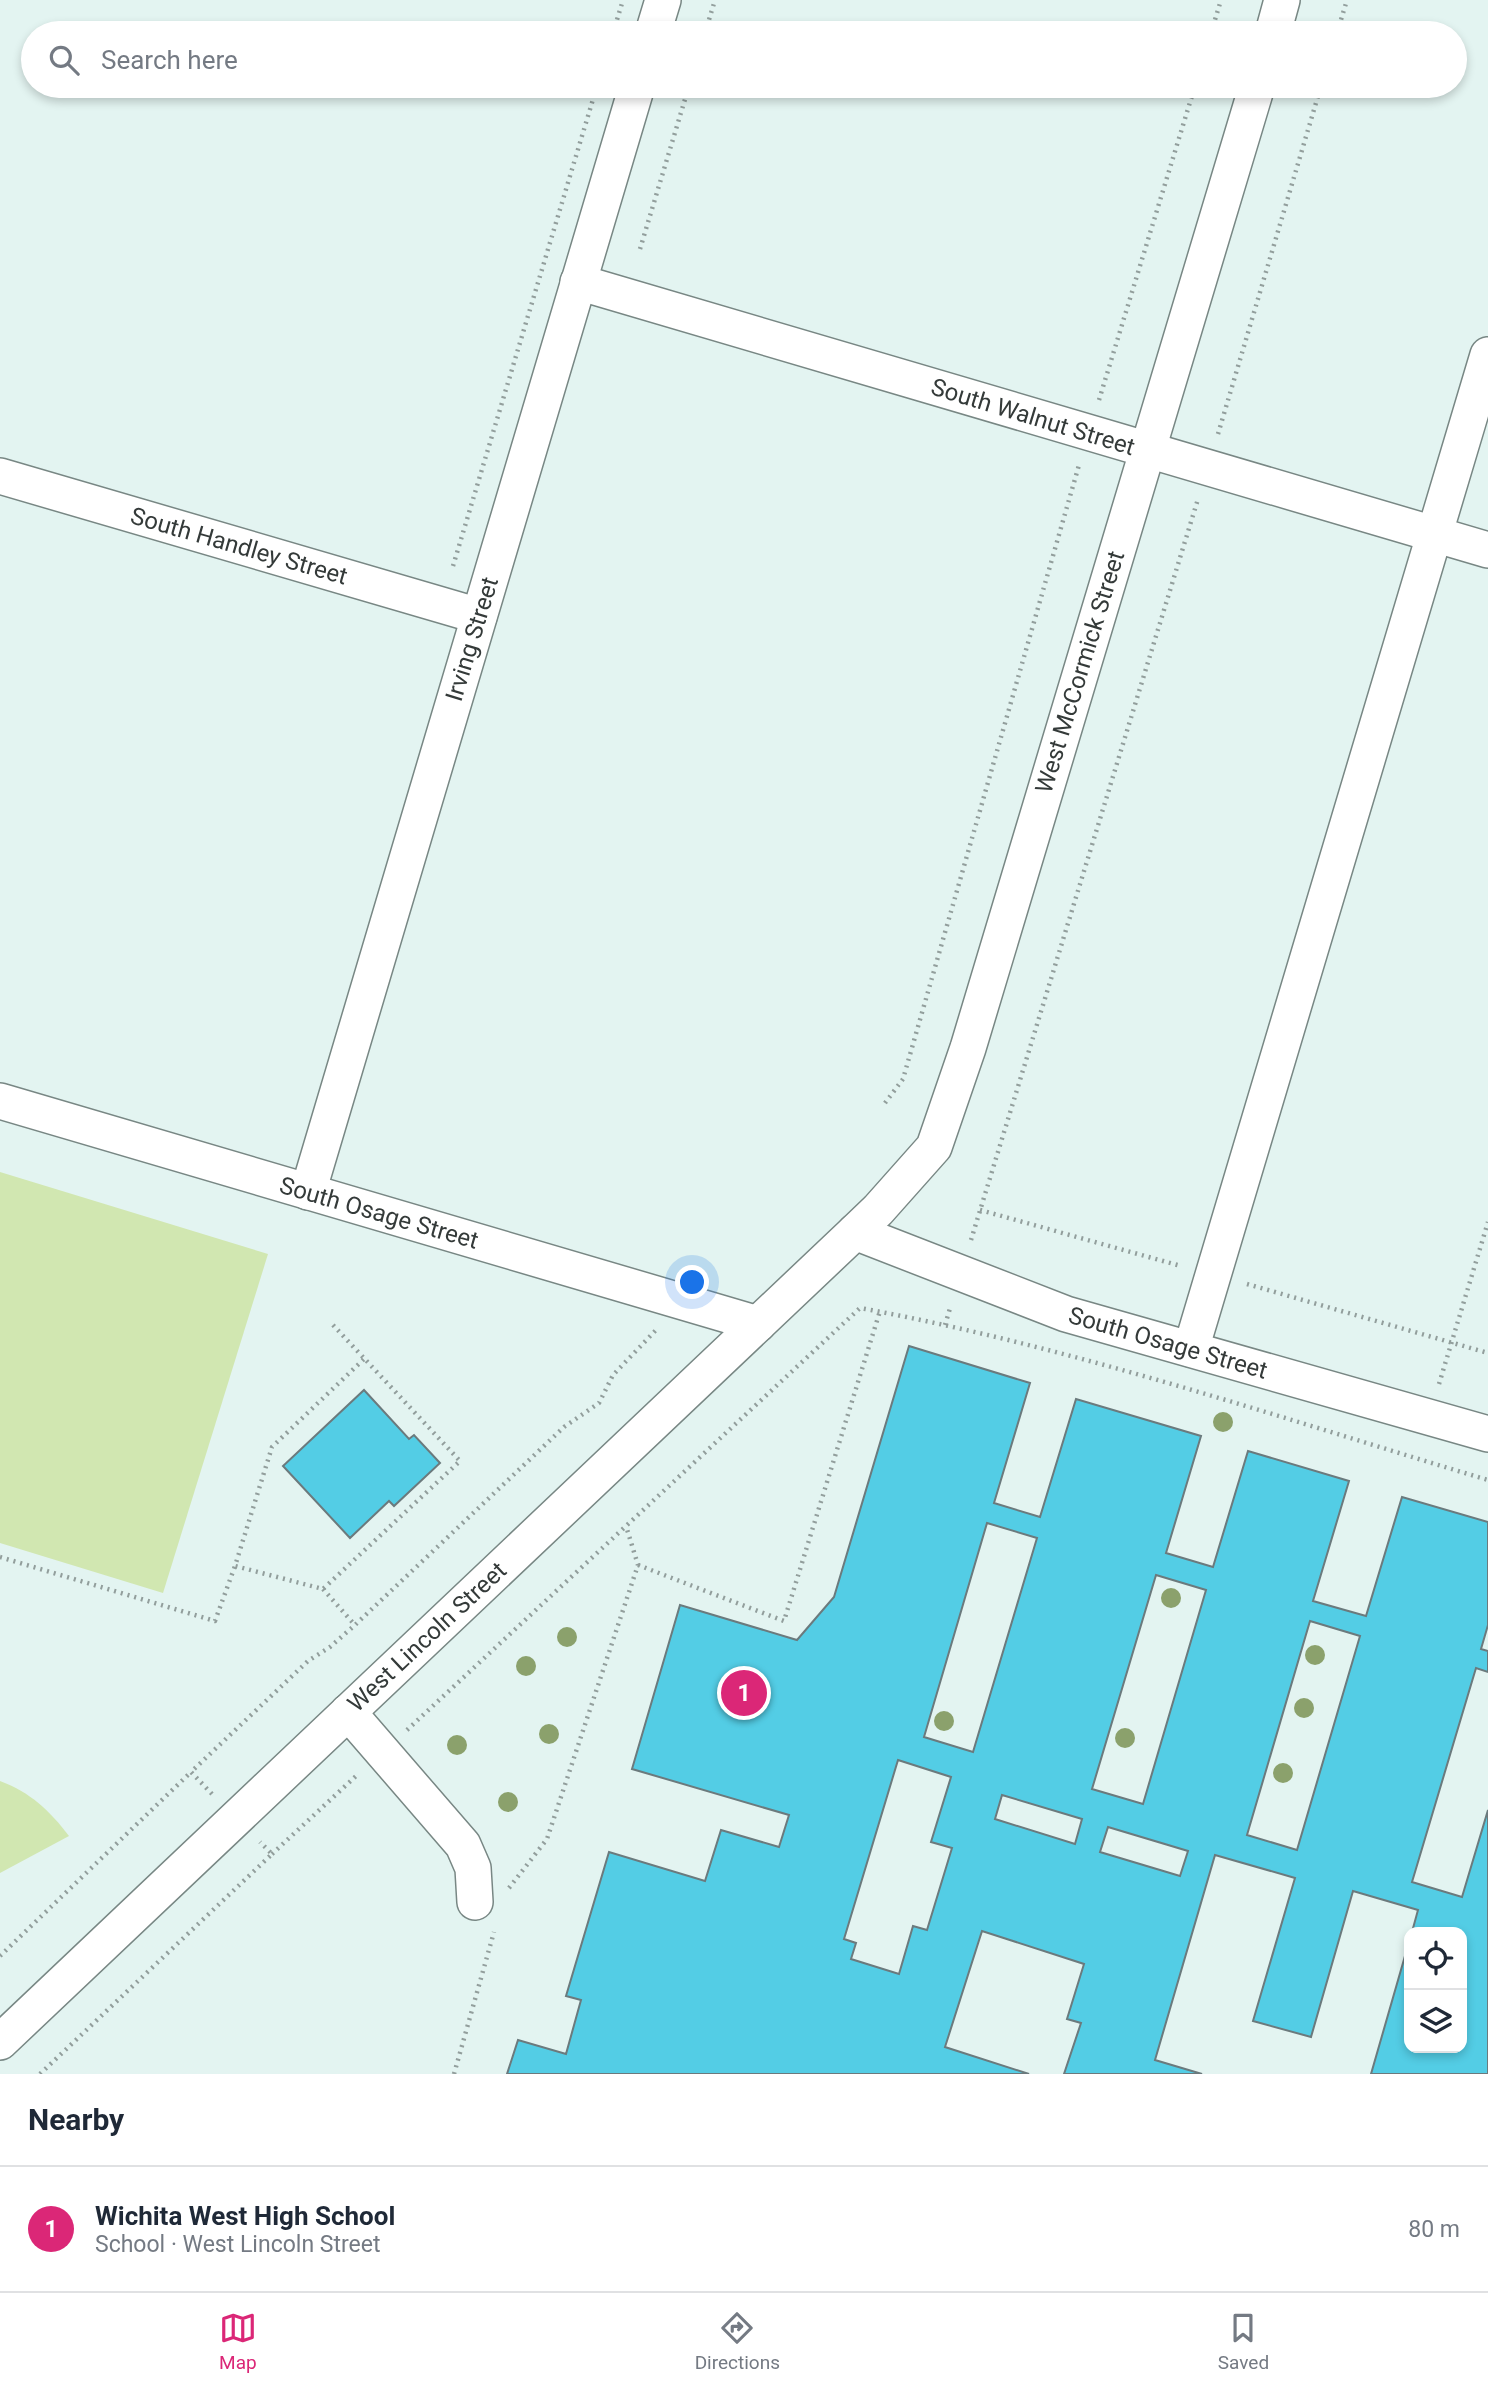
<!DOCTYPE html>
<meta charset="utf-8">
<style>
:root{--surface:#fff;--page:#f6f6f7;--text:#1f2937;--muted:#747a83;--line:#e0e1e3;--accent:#db2777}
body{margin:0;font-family:Roboto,sans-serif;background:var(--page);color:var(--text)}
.controls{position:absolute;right:21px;bottom:21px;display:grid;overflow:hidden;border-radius:14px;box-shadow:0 4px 10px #0003}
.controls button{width:63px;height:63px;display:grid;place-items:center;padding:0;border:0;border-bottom:2px solid var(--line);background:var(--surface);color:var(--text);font:35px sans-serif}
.you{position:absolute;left:693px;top:1283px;width:24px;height:24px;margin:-18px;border:5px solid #fff;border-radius:50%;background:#1a73e8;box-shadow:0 0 0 10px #1a73e833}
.badge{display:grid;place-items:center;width:46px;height:46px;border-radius:50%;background:var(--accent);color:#fff;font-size:23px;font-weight:700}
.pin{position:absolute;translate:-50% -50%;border:4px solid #fff;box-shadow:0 2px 7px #0006}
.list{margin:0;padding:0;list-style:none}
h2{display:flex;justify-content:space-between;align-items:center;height:91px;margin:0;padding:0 28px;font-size:30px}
h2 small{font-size:23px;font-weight:400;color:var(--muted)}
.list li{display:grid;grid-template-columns:46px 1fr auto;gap:21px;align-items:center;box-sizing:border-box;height:126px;padding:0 28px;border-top:2px solid var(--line)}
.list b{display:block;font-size:26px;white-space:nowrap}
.list p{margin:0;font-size:23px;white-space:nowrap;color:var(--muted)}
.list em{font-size:23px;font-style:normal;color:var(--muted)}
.icon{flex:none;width:38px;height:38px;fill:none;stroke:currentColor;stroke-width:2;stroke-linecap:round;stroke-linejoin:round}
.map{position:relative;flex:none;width:1488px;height:2074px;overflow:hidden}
.search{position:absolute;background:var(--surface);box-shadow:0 4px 10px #0003;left:21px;right:21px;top:21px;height:77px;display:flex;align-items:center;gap:18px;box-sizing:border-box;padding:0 24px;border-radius:38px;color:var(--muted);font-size:26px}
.sheet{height:217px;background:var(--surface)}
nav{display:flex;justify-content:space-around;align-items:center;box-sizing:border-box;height:98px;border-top:2px solid var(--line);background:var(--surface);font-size:19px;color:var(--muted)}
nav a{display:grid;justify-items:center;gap:4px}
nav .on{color:var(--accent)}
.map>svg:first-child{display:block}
.green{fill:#d1e7b1}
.building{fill:#53cde5;stroke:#6b7a7d;stroke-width:2;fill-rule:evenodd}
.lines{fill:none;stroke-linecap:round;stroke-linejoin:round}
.minor-casing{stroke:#788784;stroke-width:38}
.path{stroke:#929e9c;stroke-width:4.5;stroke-dasharray:2 5;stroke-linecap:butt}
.minor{stroke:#fff;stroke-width:35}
.tree{fill:#8ba16c}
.labels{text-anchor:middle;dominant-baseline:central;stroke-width:7;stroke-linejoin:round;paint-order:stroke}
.street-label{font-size:24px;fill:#343a39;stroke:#fff}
</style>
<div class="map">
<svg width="1488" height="2074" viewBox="0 0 1488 2074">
<rect width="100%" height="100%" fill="#e3f4f1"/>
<g class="green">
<polygon points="0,1172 268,1254 163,1593 0,1543"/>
<path d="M0,1781c30,11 50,30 69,55l-69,37z"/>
</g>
<g class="building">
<path d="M909,1346l121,37 -36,120 46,14 36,-118 125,37 -35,117 47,14 35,-116 101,30 -36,120 53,15 36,-119 86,25v103l-7,24 7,2v21l-12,-4 -64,214 50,15 26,-87v264h-117l38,-132v106h53v-116h-50l6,-22 -65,-19 -42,146 -58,-16 42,-143 -80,-23 -60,205 47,14h-138l17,-51 -14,-4 17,-55 -102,-33 -37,116 84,27h-522l11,-34 48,14 15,-54 -15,-4 43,-144 96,29 16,-51 58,17 10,-32 -157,-46 48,-164 117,35 37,-43zM987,1523l50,15 -64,214 -49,-15zM1156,1575l50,15 -63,214 -51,-15zM1310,1621l50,15 -63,214 -50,-15zM898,1760l53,17 -20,65 21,6 -25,82 -14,-4 -14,48 -48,-15 5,-16 -12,-4zM1002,1795l80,24 -7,25 -80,-25zM1108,1827l80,24 -8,25 -80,-24z"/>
<polygon points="364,1390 409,1439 414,1435 440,1463 394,1506 389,1501 350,1538 283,1466"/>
</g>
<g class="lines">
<defs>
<g id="minor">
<polyline points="653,33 663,0"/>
<polyline points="1273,33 1282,0"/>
<polyline points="578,282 1488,550"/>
<polyline points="0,476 479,616"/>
<polyline points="0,1101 758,1324"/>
<polyline points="308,1192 637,86"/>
<polyline points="855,1232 1066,1314 1488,1434"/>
<polyline points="1191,1349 1488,355"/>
<polyline points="348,1712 463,1845 473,1868 475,1902"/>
<polyline points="0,2042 855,1232 878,1210 934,1147 968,1048 1257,86"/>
</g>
</defs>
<use href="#minor" class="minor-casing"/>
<g class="path">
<polyline points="613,33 623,0"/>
<polyline points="705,33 715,0"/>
<polyline points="1211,33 1221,0"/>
<polyline points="1337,33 1347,0"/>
<polyline points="640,249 689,86"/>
<polyline points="1099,400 1195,86"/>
<polyline points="1218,434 1321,86"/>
<polyline points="453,566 597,86"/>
<polyline points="885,1103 903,1079 1079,465"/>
<polyline points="980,1210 1181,1266"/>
<polyline points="971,1240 1198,499"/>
<polyline points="1247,1284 1488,1353"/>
<polyline points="333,1325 460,1461 323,1589 235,1566 272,1447 364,1359"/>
<polyline points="945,1325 951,1305"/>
<polyline points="1439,1384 1488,1222"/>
<polyline points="0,1557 215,1621 235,1566"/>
<polyline points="638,1565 784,1621 880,1311"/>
<polyline points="323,1589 355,1625 564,1427 599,1403 613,1375 656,1330"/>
<path d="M407,1730l453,-422c213,39 421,110 628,172"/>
<polyline points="212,1794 191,1772 308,1661 330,1647 355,1625"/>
<polyline points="272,1854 356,1776"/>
<polyline points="509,1888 547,1839 638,1565 626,1526"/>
<polyline points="0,1956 191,1772"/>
<polyline points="40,2074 272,1854 260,1842"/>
<polyline points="454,2074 494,1932"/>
</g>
<use href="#minor" class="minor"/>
</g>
<g class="tree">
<circle cx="1223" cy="1422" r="10"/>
<circle cx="1171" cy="1598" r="10"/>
<circle cx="567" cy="1637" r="10"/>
<circle cx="1315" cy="1655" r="10"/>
<circle cx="526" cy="1666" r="10"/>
<circle cx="1304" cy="1708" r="10"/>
<circle cx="944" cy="1721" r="10"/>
<circle cx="549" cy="1734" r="10"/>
<circle cx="1125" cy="1738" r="10"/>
<circle cx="457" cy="1745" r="10"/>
<circle cx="1283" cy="1773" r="10"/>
<circle cx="508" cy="1802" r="10"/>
</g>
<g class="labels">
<g class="street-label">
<text transform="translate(1033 417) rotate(17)">South Walnut Street</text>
<text transform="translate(239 546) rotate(16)">South Handley Street</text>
<text transform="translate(472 639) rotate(-73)">Irving Street</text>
<text transform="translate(1080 672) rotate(-73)">West McCormick Street</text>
<text transform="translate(379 1213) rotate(16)">South Osage Street</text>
<text transform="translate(1168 1343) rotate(16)">South Osage Street</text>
<text transform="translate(427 1637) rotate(-43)">West Lincoln Street</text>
</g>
</g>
</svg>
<div class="controls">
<button><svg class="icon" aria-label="locate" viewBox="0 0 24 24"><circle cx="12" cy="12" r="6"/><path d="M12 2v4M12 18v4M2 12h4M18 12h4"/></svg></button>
<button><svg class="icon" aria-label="layers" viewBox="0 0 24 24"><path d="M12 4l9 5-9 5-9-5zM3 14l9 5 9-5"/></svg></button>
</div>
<div class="you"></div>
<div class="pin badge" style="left:744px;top:1693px">1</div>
<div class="search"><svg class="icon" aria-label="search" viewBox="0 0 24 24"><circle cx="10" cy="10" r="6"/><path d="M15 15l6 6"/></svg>Search here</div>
</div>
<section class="sheet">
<h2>Nearby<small></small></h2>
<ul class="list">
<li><span class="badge">1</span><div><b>Wichita West High School</b><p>School · West Lincoln Street</p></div><em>80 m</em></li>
</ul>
</section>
<nav>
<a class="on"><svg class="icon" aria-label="map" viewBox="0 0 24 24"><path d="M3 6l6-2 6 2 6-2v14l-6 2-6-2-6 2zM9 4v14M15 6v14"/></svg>Map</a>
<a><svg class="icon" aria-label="directions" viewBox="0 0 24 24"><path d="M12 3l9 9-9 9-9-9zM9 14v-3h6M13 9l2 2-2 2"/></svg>Directions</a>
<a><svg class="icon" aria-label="saved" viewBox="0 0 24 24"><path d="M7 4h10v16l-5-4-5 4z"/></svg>Saved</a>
</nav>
